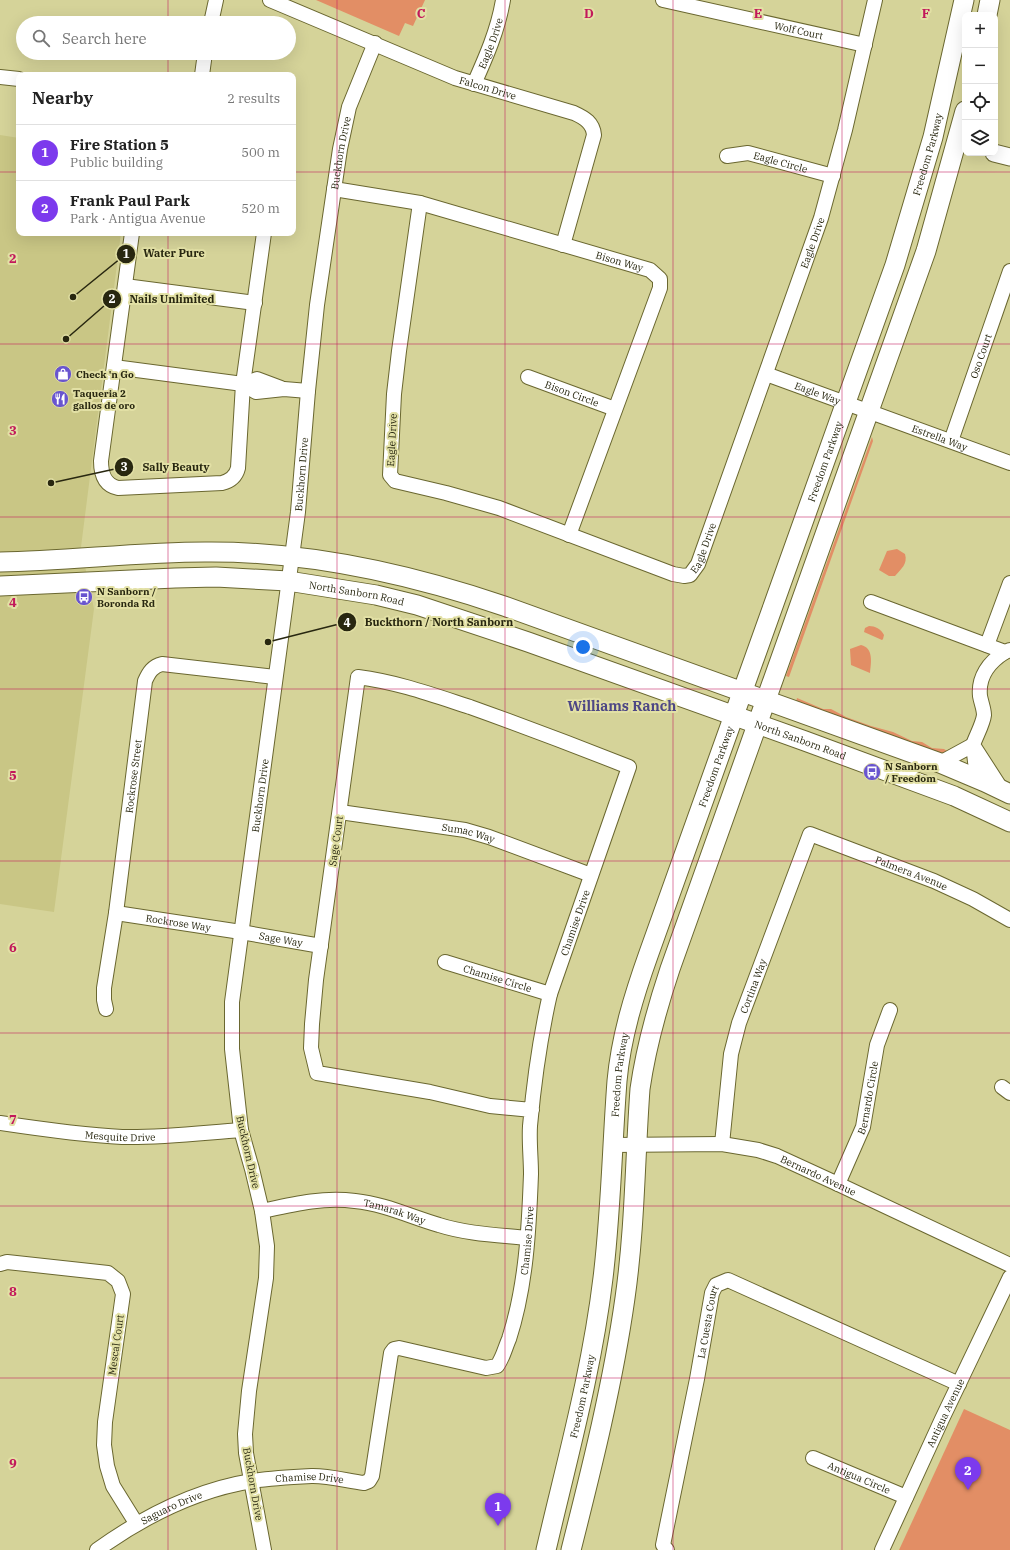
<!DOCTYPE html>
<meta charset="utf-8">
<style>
:root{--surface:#fff;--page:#f6f6f6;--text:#222;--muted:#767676;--line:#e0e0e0;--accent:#7c3aed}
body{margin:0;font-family:"IBM Plex Serif",serif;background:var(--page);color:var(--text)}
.controls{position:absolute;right:12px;top:12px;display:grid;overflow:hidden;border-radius:8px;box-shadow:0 4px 16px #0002}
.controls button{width:36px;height:36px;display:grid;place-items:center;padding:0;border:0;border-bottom:1px solid var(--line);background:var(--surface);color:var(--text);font:20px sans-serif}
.you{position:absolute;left:583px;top:647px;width:14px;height:14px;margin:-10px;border:3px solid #fff;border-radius:50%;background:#1a73e8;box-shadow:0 0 0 6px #1a73e833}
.badge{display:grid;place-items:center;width:26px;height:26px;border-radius:50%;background:var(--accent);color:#fff;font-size:13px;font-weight:700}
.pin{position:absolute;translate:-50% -33px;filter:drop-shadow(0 1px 2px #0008)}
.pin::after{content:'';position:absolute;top:21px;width:14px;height:12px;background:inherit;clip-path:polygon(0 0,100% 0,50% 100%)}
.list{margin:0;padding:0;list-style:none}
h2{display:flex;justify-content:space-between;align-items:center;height:52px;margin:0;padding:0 16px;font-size:17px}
h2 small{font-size:13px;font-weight:400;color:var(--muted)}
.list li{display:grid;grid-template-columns:26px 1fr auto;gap:12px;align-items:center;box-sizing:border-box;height:56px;padding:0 16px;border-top:1px solid var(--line)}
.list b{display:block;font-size:15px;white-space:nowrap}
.list p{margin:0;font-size:13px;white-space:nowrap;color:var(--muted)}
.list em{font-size:13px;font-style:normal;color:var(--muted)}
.icon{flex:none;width:22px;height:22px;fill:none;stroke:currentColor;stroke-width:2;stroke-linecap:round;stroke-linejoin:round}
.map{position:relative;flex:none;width:1010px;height:1550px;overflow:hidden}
.search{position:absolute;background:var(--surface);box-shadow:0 4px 16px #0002;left:16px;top:16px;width:280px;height:44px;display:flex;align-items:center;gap:10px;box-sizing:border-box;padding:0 14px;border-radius:22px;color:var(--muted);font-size:15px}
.panel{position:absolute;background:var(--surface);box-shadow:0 4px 16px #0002;left:16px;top:72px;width:280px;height:164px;border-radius:8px}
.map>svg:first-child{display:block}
.built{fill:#c9c685}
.green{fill:#e28e65}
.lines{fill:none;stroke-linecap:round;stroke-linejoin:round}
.minor-casing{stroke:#6a6730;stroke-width:16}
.tertiary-casing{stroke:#6a6730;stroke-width:19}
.secondary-casing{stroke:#6a6730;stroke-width:21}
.minor{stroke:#fff;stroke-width:14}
.tertiary{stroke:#fff;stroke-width:17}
.secondary{stroke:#fff;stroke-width:19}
.grid{fill:none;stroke:#c2185b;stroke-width:1;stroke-opacity:0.55}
.labels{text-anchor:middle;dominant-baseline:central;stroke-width:4;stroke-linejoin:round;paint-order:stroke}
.street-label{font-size:10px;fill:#282710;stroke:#e2e0a5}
.poi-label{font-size:10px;font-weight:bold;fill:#282710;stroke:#e2e0a5;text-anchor:start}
.district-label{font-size:14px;font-weight:bold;fill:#4d4785;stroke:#e2e0a5}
.grid-label{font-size:13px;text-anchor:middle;font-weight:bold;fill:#c2185b;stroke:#e2e0a5;stroke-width:4;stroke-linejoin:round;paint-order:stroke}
.leader{fill:none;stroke:#282710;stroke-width:1.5}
.callout-dot{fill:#282710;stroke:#e2e0a5;stroke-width:1.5}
.mark-label{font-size:12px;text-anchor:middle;font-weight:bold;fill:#fff}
.callout-label{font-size:11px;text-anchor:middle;font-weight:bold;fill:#282710;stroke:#e2e0a5;stroke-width:4;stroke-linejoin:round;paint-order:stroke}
</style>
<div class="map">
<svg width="1010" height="1550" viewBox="0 0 1010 1550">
<rect width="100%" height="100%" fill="#d5d399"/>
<polygon class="built" points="0,135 19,138 19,233 121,233 81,547 94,609 54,912 0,904"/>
<g class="green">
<polygon points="316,0 425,0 413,26 405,23 399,36"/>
<polygon points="872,437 873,441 789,677 786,676"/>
<path d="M897,549l8,5c3,10 -4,15 -10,22h-6l-10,-6 8,-19z"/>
<path d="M869,626c6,0 12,3 15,9l-1,4 -1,1 -18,-8 1,-4z"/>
<path d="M861,645c13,3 10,18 9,28l-19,-8 -1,-16z"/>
<polygon points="797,698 823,709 831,709 846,717 871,726 893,732 912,741 922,742 932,748 944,749 947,751 943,753 935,751 796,702"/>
<polygon points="964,1409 1010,1430 1010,1550 899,1550"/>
</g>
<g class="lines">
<defs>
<g id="minor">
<path id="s1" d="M270,0l185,78 119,35c11,5 19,10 20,22l-31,110"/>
<path id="s2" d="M663,0l202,45"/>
<polyline points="211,23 216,0"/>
<polyline points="202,75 205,53"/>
<polyline points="0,77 19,79"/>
<path id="s3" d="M474,84c12,-27 24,-54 29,-84"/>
<path id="s4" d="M727,156l21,-3 85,23"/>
<path id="s5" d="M334,189l86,14 230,67 10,9v9l-91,247"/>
<path id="s6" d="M420,203l-21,148 -5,43 -4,81 5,6 51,12 53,15 174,66 11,2 6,-1 8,-11 123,-346 24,-88 30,-130"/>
<path d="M132,233l-31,228c0,12 3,24 17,27l104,-5c8,-2 14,-7 16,-15l5,-84 21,-151"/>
<polyline points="125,286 255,303"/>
<polyline points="114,367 243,384 256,392 284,389 308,391"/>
<path id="s7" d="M766,374l244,89"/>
<path id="s8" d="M528,377l87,32"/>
<polyline points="243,384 257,379 281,388"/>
<path id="s9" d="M951,441l59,-170"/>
<polyline points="871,602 1005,652 1010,650"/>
<polyline points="987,645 1010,583"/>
<polyline points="940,763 973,745 977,778"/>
<path d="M1002,790l-29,-45c3,-9 10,-21 11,-30 0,-6 -3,-13 -4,-19 -2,-19 9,-34 25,-44"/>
<path id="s10" d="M340,812l125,18 24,7 102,38"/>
<path id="s11" d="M116,913l125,19 80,14"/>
<path id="s12" d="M445,962l105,32"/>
<path id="s13" d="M106,1009l-2,-9v-12l12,-75 29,-232c4,-9 8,-15 17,-17l113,13"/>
<polyline points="1002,1087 1010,1093"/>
<path id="s14" d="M0,1123c40,6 81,12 122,14 39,1 79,-4 119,-7"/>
<path id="s15" d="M722,1144l9,-90 8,-31 71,-189 124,47 39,18 37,21"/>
<path id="s16" d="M612,1145l110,-1 36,6 19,6 61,28 172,81"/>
<path id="s17" d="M838,1184l25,-57 14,-82 13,-35"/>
<path id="s18" d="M262,1211c32,-7 60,-14 93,-10 30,3 56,16 84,24 28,9 59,10 88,13"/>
<polyline points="0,1264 7,1262 108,1273 118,1281 123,1294 105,1422 104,1445 107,1466 113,1486 136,1523"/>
<path id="s19" d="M813,1458l93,39"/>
<path id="s20" d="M97,1550c46,-33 99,-60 155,-69 20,-3 41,-4 61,-5 17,0 35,5 51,7l5,-2 3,-5 19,-123 3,-4 5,-1 87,20 11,-2c6,-8 8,-18 12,-27 17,-52 20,-110 22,-165 0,-16 -2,-32 -1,-48 4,-45 10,-88 20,-132l79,-227c-53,-21 -106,-41 -159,-60 -37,-12 -73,-25 -112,-30l-42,303 -4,44 -1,24 6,25 113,19 60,14 42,4"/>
<path id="s21" d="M264,1550l-18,-97 -1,-19 4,-43 17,-113 1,-32 -5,-35 -10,-42 -11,-39 -9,-81v-47l66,-490 10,-121 9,-86 23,-156 9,-42 26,-64"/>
<path id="s22" d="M667,1550l-4,-5 34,-166 15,-86 4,-8 12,-5 231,104"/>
<path id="s23" d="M882,1550l60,-131 68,-142"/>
</g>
<polyline id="tertiary" points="994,153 1010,157"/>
<g id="secondary">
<polyline points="987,15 990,0"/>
<path d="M0,562c68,-1 137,-10 205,-10 102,-1 202,21 299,54l436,157 45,19 25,12"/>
<path id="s24" d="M0,586l175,-8 41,-1 72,4 88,14 41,10 111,37 277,99 149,55 56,26"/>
<path id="s25" d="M546,1550c21,-90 46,-180 57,-272 8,-65 9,-131 14,-197 4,-44 17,-86 32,-128l246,-688 38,-128 31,-137"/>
<path d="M571,1550c21,-83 42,-167 54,-252 10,-70 10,-140 15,-209 6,-42 17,-81 30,-120l256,-718 39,-140"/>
</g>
</defs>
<use href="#minor" class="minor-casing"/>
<use href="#tertiary" class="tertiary-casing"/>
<use href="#secondary" class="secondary-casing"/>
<use href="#minor" class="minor"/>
<use href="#tertiary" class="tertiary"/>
<use href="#secondary" class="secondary"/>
</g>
<path class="grid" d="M168,0v23M337,0v1550M505,0v1550M673,0v1550M842,0v1550M168,53v22M0,172h19M293,172h717M168,233v1317M0,344h1010M0,517h1010M0,689h1010M0,861h1010M0,1033h1010M0,1206h1010M0,1378h1010"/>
<defs>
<symbol id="shop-disc" viewBox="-11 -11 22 22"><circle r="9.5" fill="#6955cf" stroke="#e2e0a5"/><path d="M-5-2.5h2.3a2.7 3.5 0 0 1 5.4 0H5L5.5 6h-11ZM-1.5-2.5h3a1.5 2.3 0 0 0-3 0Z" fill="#fff"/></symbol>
<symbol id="restaurant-disc" viewBox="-11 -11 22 22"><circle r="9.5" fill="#6955cf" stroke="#e2e0a5"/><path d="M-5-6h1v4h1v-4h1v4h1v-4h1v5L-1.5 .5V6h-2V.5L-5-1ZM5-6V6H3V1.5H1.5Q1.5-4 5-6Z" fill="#fff"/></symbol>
<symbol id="bus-disc" viewBox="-11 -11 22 22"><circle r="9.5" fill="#6955cf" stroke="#e2e0a5"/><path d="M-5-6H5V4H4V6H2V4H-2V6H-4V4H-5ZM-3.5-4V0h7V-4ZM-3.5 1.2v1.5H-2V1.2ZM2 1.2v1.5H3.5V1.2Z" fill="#fff"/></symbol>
</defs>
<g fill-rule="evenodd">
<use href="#shop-disc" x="53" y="364" width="20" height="20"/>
<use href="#restaurant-disc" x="50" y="389" width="20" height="20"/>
<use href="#bus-disc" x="74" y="587" width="20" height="20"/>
<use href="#bus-disc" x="862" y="762" width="20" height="20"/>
</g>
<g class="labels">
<g class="street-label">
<text stroke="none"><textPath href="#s2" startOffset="139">Wolf Court</textPath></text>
<text stroke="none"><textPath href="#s3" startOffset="44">Eagle Drive</textPath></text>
<text stroke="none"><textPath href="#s1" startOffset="235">Falcon Drive</textPath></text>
<text stroke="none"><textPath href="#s21" startOffset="1411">Buckhorn Drive</textPath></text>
<text stroke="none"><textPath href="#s25" startOffset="1454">Freedom Parkway</textPath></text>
<text stroke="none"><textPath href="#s4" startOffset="55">Eagle Circle</textPath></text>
<text stroke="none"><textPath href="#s6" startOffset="947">Eagle Drive</textPath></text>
<text stroke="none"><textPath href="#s5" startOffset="295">Bison Way</textPath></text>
<text stroke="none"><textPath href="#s9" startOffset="90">Oso Court</textPath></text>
<text stroke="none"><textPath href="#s8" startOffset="47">Bison Circle</textPath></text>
<text stroke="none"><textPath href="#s7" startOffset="55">Eagle Way</textPath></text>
<text stroke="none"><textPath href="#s7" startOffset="185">Estrella Way</textPath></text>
<text transform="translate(392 440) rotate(-87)">Eagle Drive</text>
<text stroke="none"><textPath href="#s25" startOffset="1130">Freedom Parkway</textPath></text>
<text stroke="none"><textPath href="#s21" startOffset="1087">Buckhorn Drive</textPath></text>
<text stroke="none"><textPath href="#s6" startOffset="623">Eagle Drive</textPath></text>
<text stroke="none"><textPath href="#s24" startOffset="358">North Sanborn Road</textPath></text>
<text stroke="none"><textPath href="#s24" startOffset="826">North Sanborn Road</textPath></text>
<text stroke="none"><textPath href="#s25" startOffset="806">Freedom Parkway</textPath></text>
<text stroke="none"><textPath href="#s13" startOffset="235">Rockrose Street</textPath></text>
<text stroke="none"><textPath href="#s21" startOffset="763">Buckhorn Drive</textPath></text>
<text stroke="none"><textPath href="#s10" startOffset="130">Sumac Way</textPath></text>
<text transform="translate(336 841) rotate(-82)">Sage Court</text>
<text stroke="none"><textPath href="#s15" startOffset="433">Palmera Avenue</textPath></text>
<text stroke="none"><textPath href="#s11" startOffset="63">Rockrose Way</textPath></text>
<text stroke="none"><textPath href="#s20" startOffset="984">Chamise Drive</textPath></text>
<text stroke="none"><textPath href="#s11" startOffset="167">Sage Way</textPath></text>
<text stroke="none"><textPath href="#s12" startOffset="55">Chamise Circle</textPath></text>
<text stroke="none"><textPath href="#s15" startOffset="162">Cortina Way</textPath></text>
<text stroke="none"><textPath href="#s25" startOffset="482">Freedom Parkway</textPath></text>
<text stroke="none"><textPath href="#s17" startOffset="92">Bernardo Circle</textPath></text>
<text stroke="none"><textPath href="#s14" startOffset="121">Mesquite Drive</textPath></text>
<text transform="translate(248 1152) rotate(77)">Buckhorn Drive</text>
<text stroke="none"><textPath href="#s16" startOffset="212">Bernardo Avenue</textPath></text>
<text stroke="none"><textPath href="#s18" startOffset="135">Tamarak Way</textPath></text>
<text stroke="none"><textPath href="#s20" startOffset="660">Chamise Drive</textPath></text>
<text stroke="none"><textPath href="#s22" startOffset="234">La Cuesta Court</textPath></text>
<text transform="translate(116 1345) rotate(-82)">Mescal Court</text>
<text stroke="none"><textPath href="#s25" startOffset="158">Freedom Parkway</textPath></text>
<text stroke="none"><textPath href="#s23" startOffset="151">Antigua Avenue</textPath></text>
<text stroke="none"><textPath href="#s19" startOffset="50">Antigua Circle</textPath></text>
<text stroke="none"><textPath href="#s20" startOffset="229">Chamise Drive</textPath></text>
<text transform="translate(253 1484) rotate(80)">Buckhorn Drive</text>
<text stroke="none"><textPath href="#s20" startOffset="86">Saguaro Drive</textPath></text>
</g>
<g class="poi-label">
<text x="76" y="374">Check 'n Go</text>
<text x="73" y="393">Taqueria 2<tspan x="73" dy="12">gallos de oro</tspan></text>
<text x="97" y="591">N Sanborn /<tspan x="97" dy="12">Boronda Rd</tspan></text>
<text x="885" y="766">N Sanborn<tspan x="885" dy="12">/ Freedom</tspan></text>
</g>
<g class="district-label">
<text x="622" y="706">Williams Ranch</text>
</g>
</g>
<g class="grid-label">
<text x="421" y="18">C</text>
<text x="589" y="18">D</text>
<text x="758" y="18">E</text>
<text x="926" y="18">F</text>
<text x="13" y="263">2</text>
<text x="13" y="435">3</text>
<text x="13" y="607">4</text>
<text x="13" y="780">5</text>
<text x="13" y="952">6</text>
<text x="13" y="1124">7</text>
<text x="13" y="1296">8</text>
<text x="13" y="1468">9</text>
</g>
<path class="leader" d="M73 297L126 254M66 339L112 299M51 483L124 467M268 642L347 622"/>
<g class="callout-dot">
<circle cx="73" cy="297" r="4"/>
<circle cx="66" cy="339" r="4"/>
<circle cx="51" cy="483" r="4"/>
<circle cx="268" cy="642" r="4"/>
<circle cx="126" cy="254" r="10"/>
<circle cx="112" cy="299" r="10"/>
<circle cx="124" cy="467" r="10"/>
<circle cx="347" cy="622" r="10"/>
</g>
<g class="mark-label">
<text x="126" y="258">1</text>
<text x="112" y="303">2</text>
<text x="124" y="471">3</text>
<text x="347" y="627">4</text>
</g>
<g class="callout-label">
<text x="174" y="257">Water Pure</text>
<text x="172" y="303">Nails Unlimited</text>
<text x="176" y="471">Sally Beauty</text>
<text x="439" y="626">Buckthorn / North Sanborn</text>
</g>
</svg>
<div class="controls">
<button>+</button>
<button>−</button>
<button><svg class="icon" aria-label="locate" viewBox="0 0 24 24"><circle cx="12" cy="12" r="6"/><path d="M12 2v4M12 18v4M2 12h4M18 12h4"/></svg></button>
<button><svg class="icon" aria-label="layers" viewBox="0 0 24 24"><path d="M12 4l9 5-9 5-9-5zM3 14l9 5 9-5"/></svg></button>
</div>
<div class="you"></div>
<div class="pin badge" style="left:498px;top:1526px">1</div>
<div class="pin badge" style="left:968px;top:1490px">2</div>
<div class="search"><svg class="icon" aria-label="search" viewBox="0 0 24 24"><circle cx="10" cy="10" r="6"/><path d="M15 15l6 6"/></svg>Search here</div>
<section class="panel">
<h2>Nearby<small>2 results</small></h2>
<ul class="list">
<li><span class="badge">1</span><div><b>Fire Station 5</b><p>Public building</p></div><em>500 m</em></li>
<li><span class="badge">2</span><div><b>Frank Paul Park</b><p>Park · Antigua Avenue</p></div><em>520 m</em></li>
</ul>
</section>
</div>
